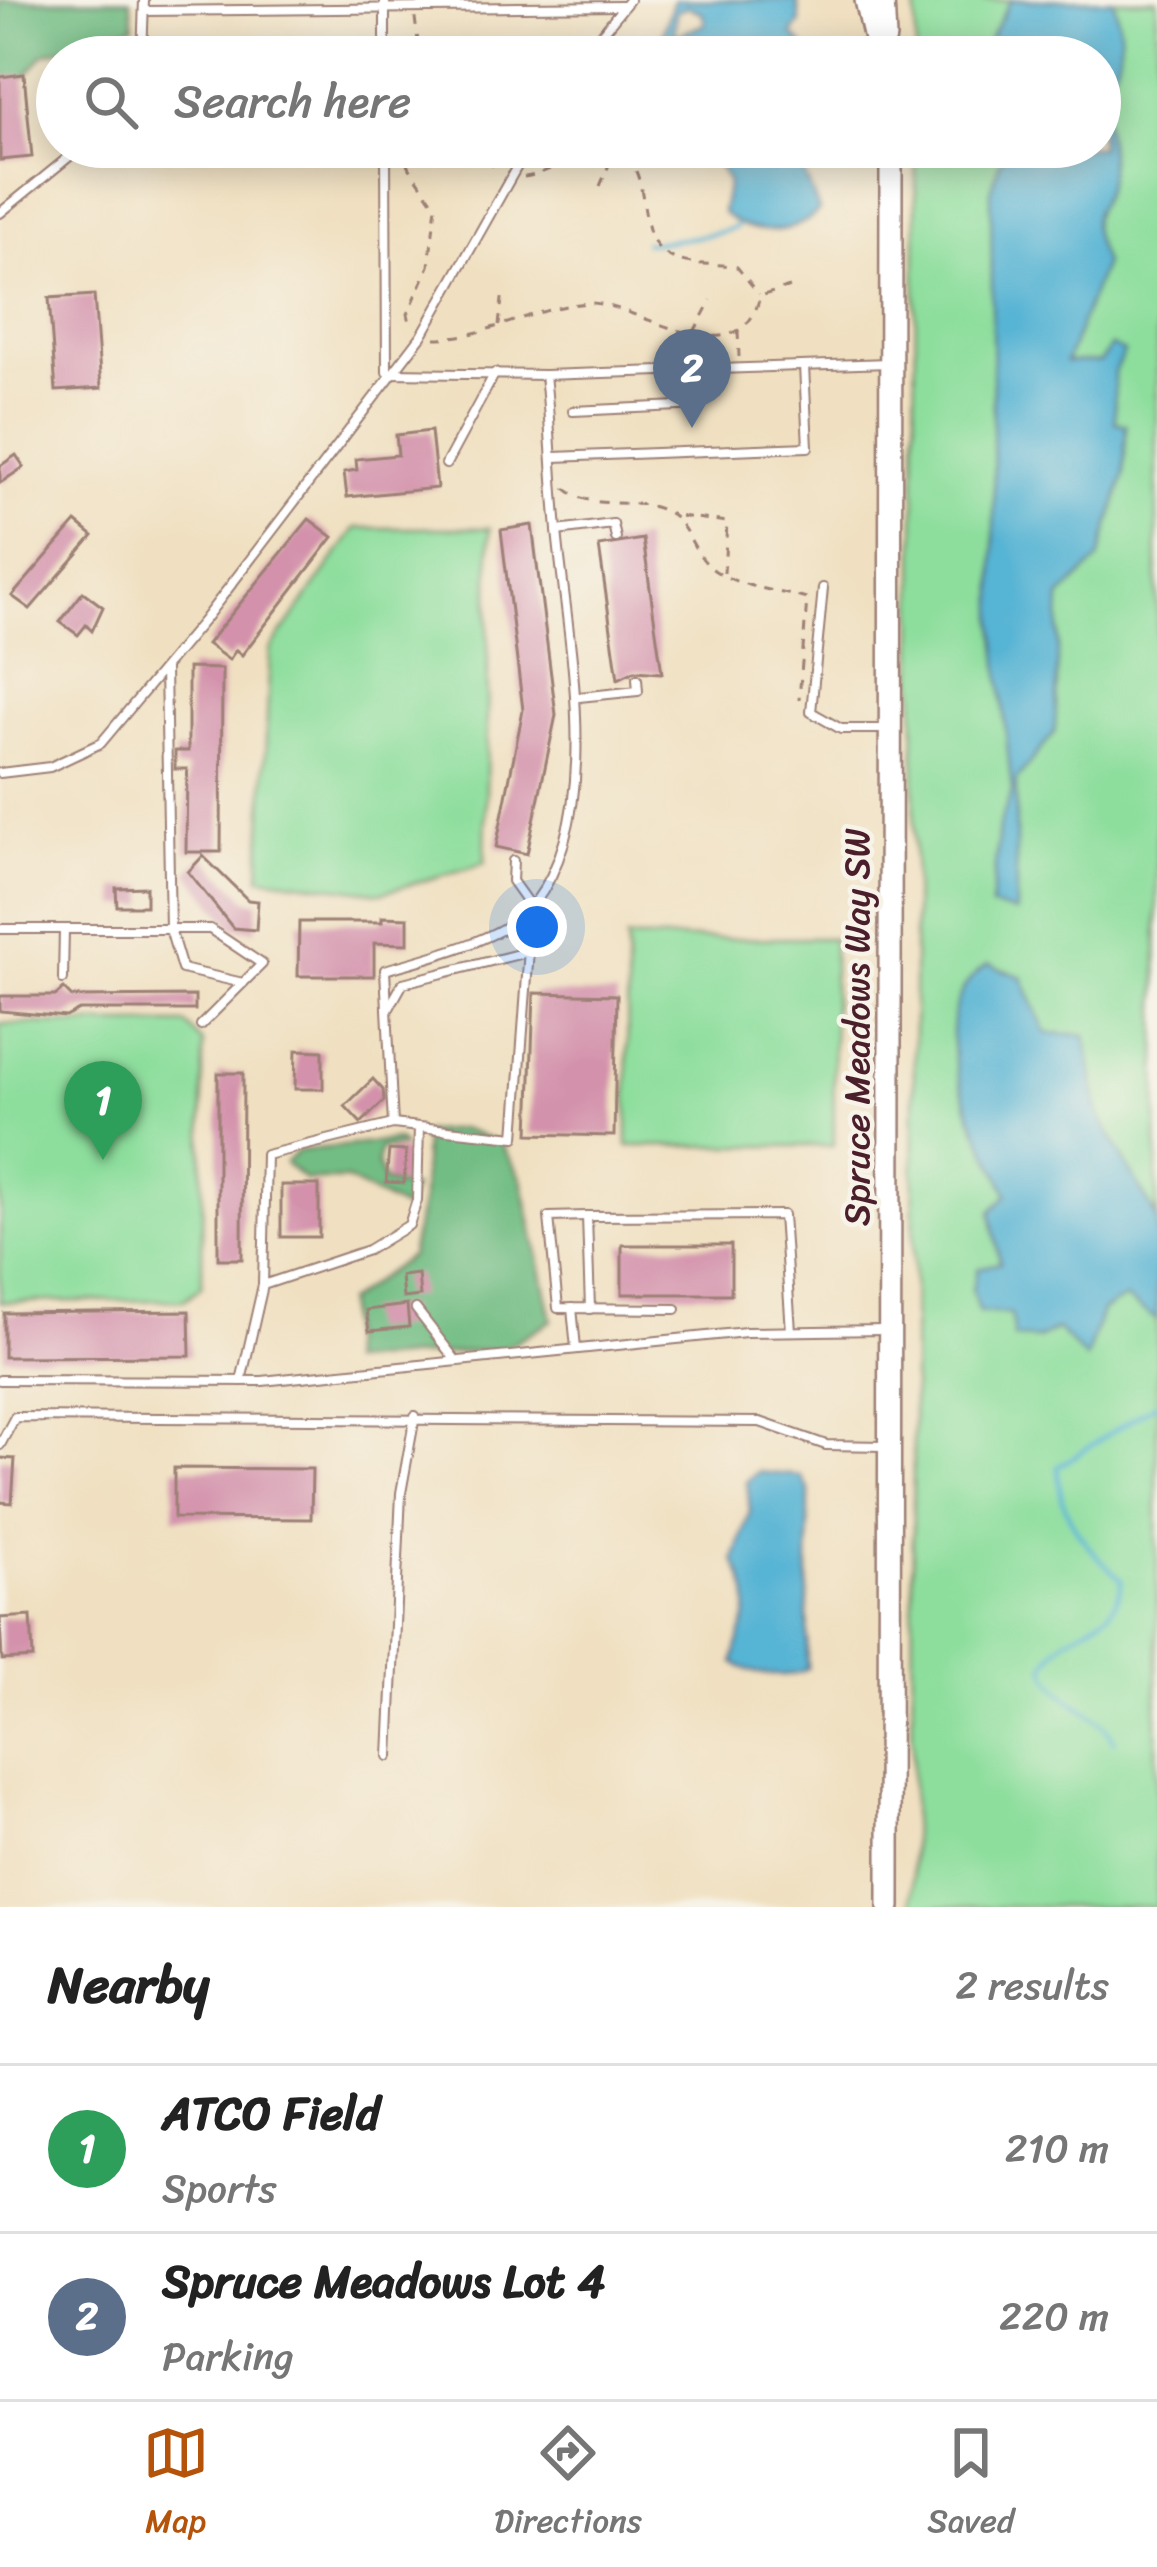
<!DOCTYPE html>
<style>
:root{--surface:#fff;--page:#f6f6f6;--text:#222;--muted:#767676;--line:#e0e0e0;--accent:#b45309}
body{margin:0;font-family:Sriracha,sans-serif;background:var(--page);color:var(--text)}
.you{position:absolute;left:537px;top:927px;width:42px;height:42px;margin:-30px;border:9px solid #fff;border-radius:50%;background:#1a73e8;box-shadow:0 0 0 18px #1a73e833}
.badge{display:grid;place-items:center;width:78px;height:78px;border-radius:50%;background:var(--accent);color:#fff;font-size:39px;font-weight:700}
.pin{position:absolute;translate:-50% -99px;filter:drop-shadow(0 3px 6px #0008)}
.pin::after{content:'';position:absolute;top:63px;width:42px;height:36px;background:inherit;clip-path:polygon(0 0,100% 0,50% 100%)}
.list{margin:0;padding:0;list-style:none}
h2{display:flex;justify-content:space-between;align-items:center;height:156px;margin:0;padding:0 48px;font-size:51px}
h2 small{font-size:39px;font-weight:400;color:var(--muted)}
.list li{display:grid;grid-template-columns:78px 1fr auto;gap:36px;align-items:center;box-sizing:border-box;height:168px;padding:0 48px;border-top:3px solid var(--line)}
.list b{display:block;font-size:45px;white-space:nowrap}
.list p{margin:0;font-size:39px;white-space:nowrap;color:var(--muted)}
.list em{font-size:39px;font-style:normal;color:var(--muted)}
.icon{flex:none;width:66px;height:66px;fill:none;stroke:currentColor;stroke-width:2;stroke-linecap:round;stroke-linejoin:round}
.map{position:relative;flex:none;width:1157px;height:1907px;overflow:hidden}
.search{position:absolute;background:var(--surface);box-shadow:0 6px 30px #0003;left:36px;right:36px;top:36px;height:132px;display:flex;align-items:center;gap:30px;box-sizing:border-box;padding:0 42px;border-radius:66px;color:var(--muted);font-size:45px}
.sheet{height:492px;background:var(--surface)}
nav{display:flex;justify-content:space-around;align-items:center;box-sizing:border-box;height:168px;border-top:3px solid var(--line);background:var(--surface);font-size:33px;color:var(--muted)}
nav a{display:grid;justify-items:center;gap:6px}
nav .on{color:var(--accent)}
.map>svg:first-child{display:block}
.green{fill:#8dde9d;stroke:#6c7e64;stroke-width:3}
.forest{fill:#72bd84;stroke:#5e6e58;stroke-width:3}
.water{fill:#56b4d4;stroke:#506a80;stroke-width:3;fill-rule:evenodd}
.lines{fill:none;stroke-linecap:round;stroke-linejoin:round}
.stream{stroke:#56b4d4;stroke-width:4.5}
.building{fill:#d391ab}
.lane-casing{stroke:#9d8076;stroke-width:12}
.secondary-casing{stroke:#9d8076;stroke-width:26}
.path{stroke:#9d8076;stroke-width:3;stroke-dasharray:9 9;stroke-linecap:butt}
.lane{stroke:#fff;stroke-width:8}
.secondary{stroke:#fff;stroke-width:21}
.labels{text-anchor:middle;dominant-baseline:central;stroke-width:9;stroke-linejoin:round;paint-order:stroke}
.street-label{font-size:36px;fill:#4a1f2b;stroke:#f7f3e8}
</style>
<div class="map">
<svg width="1157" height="1907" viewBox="0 0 1157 1907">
<rect width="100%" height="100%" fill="#f7f3e8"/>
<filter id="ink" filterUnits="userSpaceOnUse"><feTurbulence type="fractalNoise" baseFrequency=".00833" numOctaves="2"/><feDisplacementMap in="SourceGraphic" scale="24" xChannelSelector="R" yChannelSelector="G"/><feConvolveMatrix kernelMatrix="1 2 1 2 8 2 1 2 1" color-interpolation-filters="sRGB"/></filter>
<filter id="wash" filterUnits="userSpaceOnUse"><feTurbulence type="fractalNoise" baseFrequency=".004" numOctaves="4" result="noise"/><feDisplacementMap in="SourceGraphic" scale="48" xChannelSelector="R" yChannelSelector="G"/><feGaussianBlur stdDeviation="2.7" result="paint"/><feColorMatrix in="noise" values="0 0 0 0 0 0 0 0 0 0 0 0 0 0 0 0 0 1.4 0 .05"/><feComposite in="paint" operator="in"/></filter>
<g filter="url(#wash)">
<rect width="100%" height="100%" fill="#f0e0c1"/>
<g class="green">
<polygon points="916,0 1157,0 1157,1907 912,1907 916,147 1100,147 1100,57 916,57"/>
<polygon points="356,528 490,528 485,863 381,893 260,877 270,650"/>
<polygon points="833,938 834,1146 628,1146 627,939"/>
<polygon points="0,1024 186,1024 203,1043 202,1286 184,1300 0,1302"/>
</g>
<g class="forest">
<polygon points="0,0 130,0 134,26 44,54 26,76 0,78"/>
<polygon points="461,1129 500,1142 522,1179 552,1320 502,1349 348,1362 346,1302 410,1256 422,1200 424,1132"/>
<polygon points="398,1140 403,1146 380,1149 377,1164 385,1183 413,1188 404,1209 347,1180 305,1180 285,1163 298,1151"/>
</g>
<g class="water">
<path d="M674,0h123l3,22 -8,12 22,23h-149l-6,-13zM687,7l15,5 3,12 -31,13 2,-25z"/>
<path d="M1011,0h102c10,28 13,64 -12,85 2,28 10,60 8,87 -5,45 -30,32 -5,91l-38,99h34l11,-16 13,6 -10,20 1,50 11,3 -2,51 -25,83 -39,39 -5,134 -39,48v132l-25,-5 8,-81 13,-34 -17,-168 -4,-433 9,-30 12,-14h88v-90h-104l-10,-11z"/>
<path d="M709,147h84l26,63c-25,27 -70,27 -97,2l6,-29z"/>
<path d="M988,964l34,13 24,56 40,2 12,78 59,106v101l-32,-22 -23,13 -16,48 -29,-30 -19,10 -24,-1 -3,-24 -32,-2 -7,-23 6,-21 22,-5 -9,-51 17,-18c-29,-62 -98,-179 -20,-230z"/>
<path d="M758,1472l43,4 8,14 -2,179c-19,11 -56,6 -73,-6 8,-47 27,-53 0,-103l16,-49 -3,-30z"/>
</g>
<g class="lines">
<g class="stream">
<path d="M645,243c17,-1 82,-9 92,-17"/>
<path d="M1114,1742c-14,-36 -52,-33 -69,-74 21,-50 71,-32 77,-88 -36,-32 -64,-64 -64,-113l99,-64"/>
</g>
</g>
<g id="blocks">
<g class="building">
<polygon points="24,74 32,157 0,160 0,77"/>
<polygon points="94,295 101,388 56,391 49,298"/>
<polygon points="431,431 437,488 347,497 344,472 357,470 356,459 398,455 396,435"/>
<polygon points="16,455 24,467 0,483 0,466"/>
<polygon points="309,519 333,537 242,655 236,650 229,660 207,644"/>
<polygon points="76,522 93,536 30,609 12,596"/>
<polygon points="532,525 556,715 527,854 496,847 523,710 501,530"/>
<polygon points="643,539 662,673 635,671 618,679 599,546"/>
<polygon points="83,592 103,607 92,631 86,625 78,635 60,622"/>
<polygon points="188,668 222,669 221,852 186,852 187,769 175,769 175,751 188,751"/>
<polygon points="203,856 248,900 258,901 256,930 233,928 188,872"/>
<polygon points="146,887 146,906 117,906 116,888"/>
<polygon points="382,917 408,918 408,944 374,943 374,976 298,976 299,922 382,922"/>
<polygon points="64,989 72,997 195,996 195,1010 79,1010 66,1017 0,1011 0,996 55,996"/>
<polygon points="534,993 617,995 614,1136 529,1134"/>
<polygon points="296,1050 323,1051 323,1089 295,1089"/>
<polygon points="218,1073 243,1073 242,1259 218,1259"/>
<polygon points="373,1079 383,1090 384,1101 361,1123 345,1106"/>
<polygon points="389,1150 406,1151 404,1183 386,1182"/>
<rect x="281" y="1185" width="38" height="52"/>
<rect x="622" y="1245" width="109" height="49"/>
<polygon points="418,1274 420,1296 403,1298 401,1276"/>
<polygon points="407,1305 409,1327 369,1331 366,1310"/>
<polygon points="189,1311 190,1356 4,1357 4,1313"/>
<polygon points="0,1458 15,1459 12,1503 0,1502"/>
<polygon points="174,1468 312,1469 311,1519 174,1518"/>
<polygon points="31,1616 33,1658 2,1660 0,1618"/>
</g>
</g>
</g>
<g filter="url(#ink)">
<use href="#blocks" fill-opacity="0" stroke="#9d8076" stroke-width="3"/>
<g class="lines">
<defs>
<g id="lane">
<polyline points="385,0 385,57"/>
<polyline points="145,11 623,6"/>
<polyline points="142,57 144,0"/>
<polyline points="583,57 629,0"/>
<polyline points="386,147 387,372"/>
<polyline points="0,213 81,147"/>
<polyline points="389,373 545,375 888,363"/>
<polyline points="573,411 700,405 699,370"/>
<polyline points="554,457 808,447 804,366"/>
<polyline points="446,464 495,373"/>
<polyline points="557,531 613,524 616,538"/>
<polyline points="823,588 811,712 841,729 887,729"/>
<polyline points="165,669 170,929 182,969 243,983"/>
<polyline points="579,697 638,691 637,679"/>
<polyline points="0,773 50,767 101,743 204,620 422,335 528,147"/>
<polyline points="0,929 210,929 262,964 201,1025"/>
<polyline points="63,979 64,929"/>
<polyline points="388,1010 403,983 527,952"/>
<path d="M393,1124l-8,-154c41,-12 123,-31 149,-66 72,-95 33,-264 23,-374 -5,-51 -6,-103 -12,-155"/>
<polyline points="419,1127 515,1137 532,909 512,881 513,861"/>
<polyline points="587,1216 549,1217 558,1308 676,1309"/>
<polyline points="572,1308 576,1348"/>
<polyline points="416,1309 454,1358"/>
<polyline points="590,1309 587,1216 783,1215 791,1331"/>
<polyline points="0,1380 262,1381 746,1332 884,1330"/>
<polyline points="241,1381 263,1285 266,1155 393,1124 419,1127 417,1200 409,1225 368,1250 263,1285"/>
<polyline points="0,1445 15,1417 760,1422 826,1445 884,1446"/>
<polyline points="389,1756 401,1493 415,1416"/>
</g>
<g id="secondary">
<polyline points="866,0 879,57"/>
<polyline points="883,0 885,38"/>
<polyline points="889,1907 891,147"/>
</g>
</defs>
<use href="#lane" class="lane-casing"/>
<use href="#secondary" class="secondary-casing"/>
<g class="path">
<polyline points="415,18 420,57"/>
<polyline points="406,147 402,157 436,206 429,266 408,314 411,327"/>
<polyline points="474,147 498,171"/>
<path d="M524,177c27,-3 54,-27 79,-27 55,-1 28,79 61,103 21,15 49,9 73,14l22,27"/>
<polyline points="600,186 614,153"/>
<polyline points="499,325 503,291"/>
<polyline points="738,331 739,357"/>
<polyline points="694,332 711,300"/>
<path d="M435,338c54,0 102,-33 155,-35 43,-1 150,80 170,-7l30,-9"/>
<path d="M565,488c27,24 65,8 98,22 27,11 28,46 54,62 24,15 63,19 90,27l-8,101"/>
<polyline points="680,516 727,522 724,573"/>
</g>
<use href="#lane" class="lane"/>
<use href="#secondary" class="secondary"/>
</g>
</g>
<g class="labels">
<g class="street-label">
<text transform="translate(857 1027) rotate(-90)">Spruce Meadows Way SW</text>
</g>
</g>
</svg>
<div class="you"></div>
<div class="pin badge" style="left:103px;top:1160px;background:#2e9e5b">1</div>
<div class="pin badge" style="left:692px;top:428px;background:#5c6f8a">2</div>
<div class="search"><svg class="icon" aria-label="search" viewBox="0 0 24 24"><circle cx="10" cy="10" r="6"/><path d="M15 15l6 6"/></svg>Search here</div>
</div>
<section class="sheet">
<h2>Nearby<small>2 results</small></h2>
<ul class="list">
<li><span class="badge" style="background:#2e9e5b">1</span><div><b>ATCO Field</b><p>Sports</p></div><em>210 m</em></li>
<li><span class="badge" style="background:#5c6f8a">2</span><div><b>Spruce Meadows Lot 4</b><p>Parking</p></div><em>220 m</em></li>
</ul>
</section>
<nav>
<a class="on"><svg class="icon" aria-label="map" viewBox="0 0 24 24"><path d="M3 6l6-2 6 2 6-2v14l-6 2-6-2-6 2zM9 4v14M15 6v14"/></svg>Map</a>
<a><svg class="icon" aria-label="directions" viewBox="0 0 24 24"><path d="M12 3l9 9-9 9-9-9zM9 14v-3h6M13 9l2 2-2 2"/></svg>Directions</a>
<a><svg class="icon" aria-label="saved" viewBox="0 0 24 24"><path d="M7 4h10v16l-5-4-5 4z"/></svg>Saved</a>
</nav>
